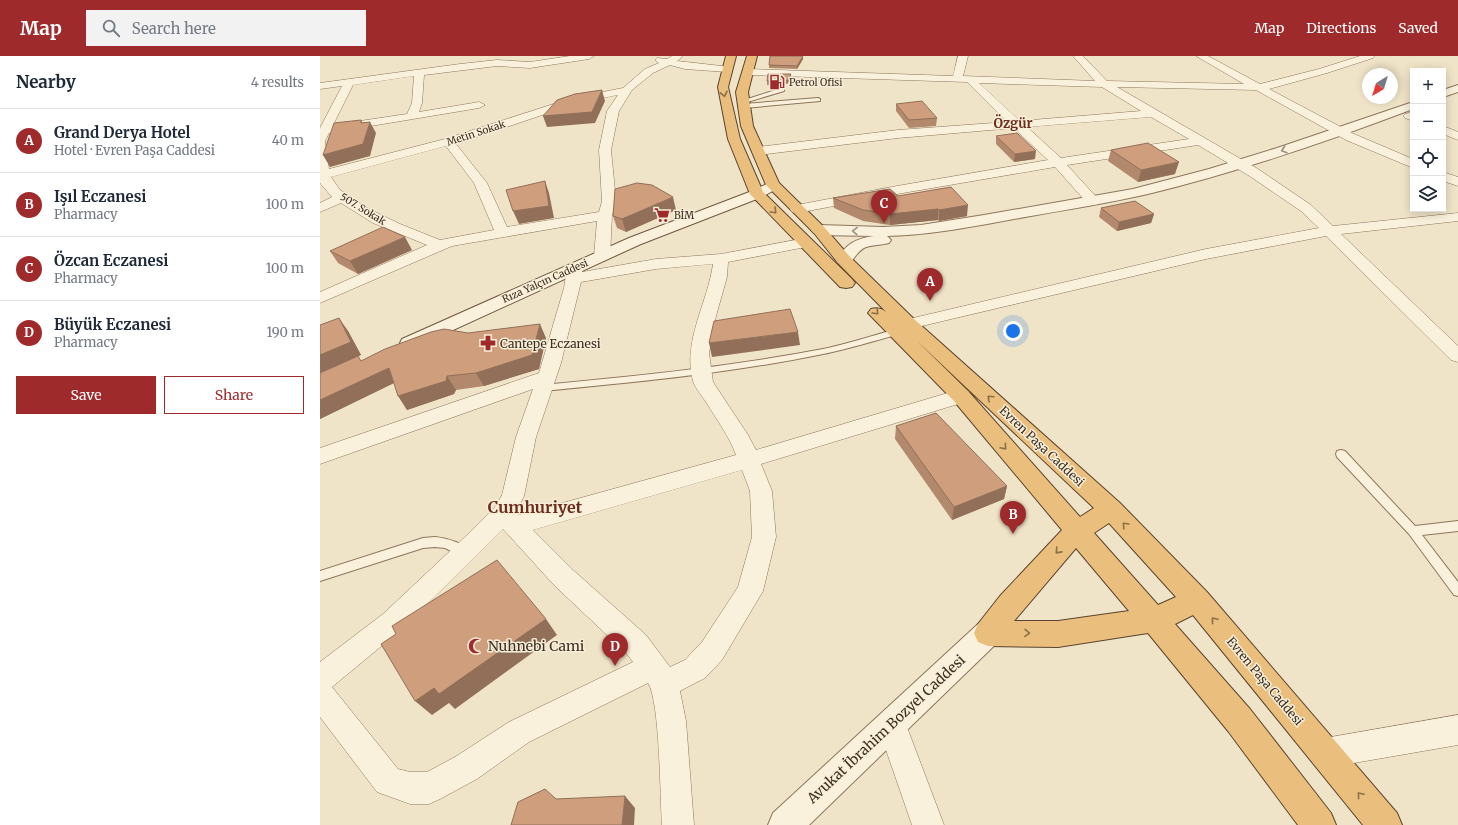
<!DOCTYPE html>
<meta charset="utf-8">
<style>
:root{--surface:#fff;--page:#f2f2f3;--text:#1f2937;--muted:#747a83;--line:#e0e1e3;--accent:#9e2a2b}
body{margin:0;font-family:Merriweather,serif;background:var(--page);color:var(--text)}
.controls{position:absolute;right:12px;top:12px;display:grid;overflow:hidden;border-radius:0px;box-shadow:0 2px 10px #0003}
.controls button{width:36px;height:36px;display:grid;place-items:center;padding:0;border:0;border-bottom:1px solid var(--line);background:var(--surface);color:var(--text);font:20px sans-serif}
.compass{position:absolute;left:1042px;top:12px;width:36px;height:36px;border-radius:50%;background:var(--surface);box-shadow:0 2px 10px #0003;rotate:218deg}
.you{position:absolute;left:693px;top:275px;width:14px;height:14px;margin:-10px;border:3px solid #fff;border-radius:50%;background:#1a73e8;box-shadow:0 0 0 6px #1a73e833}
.badge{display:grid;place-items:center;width:26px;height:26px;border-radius:50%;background:var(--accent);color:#fff;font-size:13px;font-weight:700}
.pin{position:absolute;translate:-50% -33px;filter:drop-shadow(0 1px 2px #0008)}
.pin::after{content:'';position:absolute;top:21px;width:14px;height:12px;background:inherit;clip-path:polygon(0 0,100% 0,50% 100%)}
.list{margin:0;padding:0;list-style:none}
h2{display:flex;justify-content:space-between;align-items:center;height:52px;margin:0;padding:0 16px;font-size:17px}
h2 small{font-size:13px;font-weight:400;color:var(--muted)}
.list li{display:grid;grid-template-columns:26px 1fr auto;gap:12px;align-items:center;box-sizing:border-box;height:64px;padding:0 16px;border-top:1px solid var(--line)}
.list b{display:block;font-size:15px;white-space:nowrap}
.list p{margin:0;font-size:13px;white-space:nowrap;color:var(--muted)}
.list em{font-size:13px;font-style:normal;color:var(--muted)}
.actions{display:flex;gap:8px;padding:12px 16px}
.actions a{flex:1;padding:9px 0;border:1px solid var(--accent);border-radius:0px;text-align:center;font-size:14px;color:var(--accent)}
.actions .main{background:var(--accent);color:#fff}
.icon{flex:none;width:22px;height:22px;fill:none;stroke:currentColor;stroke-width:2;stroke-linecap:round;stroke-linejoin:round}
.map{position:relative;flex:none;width:1138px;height:769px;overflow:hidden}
header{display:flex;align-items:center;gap:24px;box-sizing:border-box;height:56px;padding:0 20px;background:var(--accent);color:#fff}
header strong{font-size:19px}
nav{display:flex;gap:22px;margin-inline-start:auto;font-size:14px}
.search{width:280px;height:36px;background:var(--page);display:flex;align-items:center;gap:10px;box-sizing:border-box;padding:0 14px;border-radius:0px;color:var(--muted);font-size:15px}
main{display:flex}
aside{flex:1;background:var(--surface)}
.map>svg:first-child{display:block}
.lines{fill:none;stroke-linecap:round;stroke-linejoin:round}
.service-casing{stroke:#8d765c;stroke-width:2}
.minor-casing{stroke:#8d765c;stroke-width:1}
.tertiary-casing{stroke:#8d765c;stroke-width:2}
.secondary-casing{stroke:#6f573f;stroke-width:2}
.trunk-casing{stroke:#5b4430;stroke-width:2}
.service{fill:#faf1dc;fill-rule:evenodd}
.minor{fill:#faf1dc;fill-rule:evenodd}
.tertiary{fill:#faf1dc;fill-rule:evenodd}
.secondary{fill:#faf1dc;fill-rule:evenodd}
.trunk{fill:#eabe7c;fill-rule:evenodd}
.wall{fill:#b2896c}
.shaded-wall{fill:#916f58}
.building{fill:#cf9f7d;stroke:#916f58}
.oneway{stroke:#8b6f49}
.oneway2{stroke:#9c907e}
.labels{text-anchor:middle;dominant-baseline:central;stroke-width:3;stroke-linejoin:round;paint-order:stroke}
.far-poi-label{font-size:10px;fill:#3d2e20;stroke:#f7eed8;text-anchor:start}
.far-street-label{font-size:10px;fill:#3d2e20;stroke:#f7eed8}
.poi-label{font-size:12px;fill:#3d2e20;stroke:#f7eed8;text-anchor:start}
.street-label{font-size:12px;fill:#3d2e20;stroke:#f7eed8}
.far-district-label{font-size:13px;font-weight:bold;fill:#6b2e1e;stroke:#f7eed8}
.near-poi-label{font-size:14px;fill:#3d2e20;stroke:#f7eed8;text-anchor:start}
.near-street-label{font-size:14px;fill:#3d2e20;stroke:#f7eed8}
.district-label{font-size:16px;font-weight:bold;fill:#6b2e1e;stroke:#f7eed8}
</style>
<header>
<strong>Map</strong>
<div class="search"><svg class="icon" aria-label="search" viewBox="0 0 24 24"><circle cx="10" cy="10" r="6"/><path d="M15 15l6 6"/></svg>Search here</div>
<nav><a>Map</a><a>Directions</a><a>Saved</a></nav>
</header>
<main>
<aside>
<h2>Nearby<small>4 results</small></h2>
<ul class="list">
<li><span class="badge">A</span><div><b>Grand Derya Hotel</b><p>Hotel · Evren Paşa Caddesi</p></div><em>40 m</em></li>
<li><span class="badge">B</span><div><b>Işıl Eczanesi</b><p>Pharmacy</p></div><em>100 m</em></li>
<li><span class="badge">C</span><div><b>Özcan Eczanesi</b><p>Pharmacy</p></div><em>100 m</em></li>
<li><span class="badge">D</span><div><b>Büyük Eczanesi</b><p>Pharmacy</p></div><em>190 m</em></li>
</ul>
<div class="actions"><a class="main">Save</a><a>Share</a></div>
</aside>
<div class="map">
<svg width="1138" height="769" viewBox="0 0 1138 769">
<rect width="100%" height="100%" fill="#f0e4c8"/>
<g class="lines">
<defs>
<g id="service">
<polygon points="460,28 464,29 464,35 424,47 421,45 459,33"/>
<polygon points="498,42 500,43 500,45 424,52 421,50 424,48"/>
<path d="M576,273l3,1 1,2 -1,2c-25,7 -51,15 -76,20 -92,19 -187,28 -280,37l-5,-3 5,-3c93,-9 187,-18 280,-36 24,-5 49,-13 73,-20z"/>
<polygon points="1021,394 1025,395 1095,470 1138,465 1138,475 1102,479 1138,526 1138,540 1134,539 1089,478 1017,401 1016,398 1017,395"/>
<path d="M115,481c11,1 31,6 36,16l-2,3 -4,2 -20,-10 -10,-1 -12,1 -103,33v-10l103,-33z"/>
</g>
<g id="minor">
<path d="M250,0h24l-5,3 -59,9 -33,-2 -73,9 -2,28 -3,9 60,-10 6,3 -6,3 -150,25 -4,8 4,28 116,-30 127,-41 51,-10 22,-19 14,-6 -4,-3 2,-2 10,1 5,-3h11l-6,5 54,6 1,2 -1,2 -4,1 -42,-3 -15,-4 -17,8 -21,17 -13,21 -8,39 5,51 -4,14 -2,41 -3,3 -5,2 -5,-2 -3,-3 3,-35 -145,25 -132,57v-11l107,-47 -54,-22 -32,-20 -21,9v-9l12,-6 -12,-14v-55l22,-42 -22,3v-6l140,-19 37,-4 33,2zM94,20l-2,27 -5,11 -74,11 20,-40zM298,39l-11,16 -8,39 3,51 -3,11 -92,15 -20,-44 -31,-39 122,-41zM126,90l28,37 20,47 -54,10 -40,-16 -33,-16 -27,-18 -9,-13z"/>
<path d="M638,0h10l-5,20 132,5 -22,-25h10l24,25 137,3 -48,-28h12l52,28 59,-15 41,-13h15l-2,2 -46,15 -58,16 85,45 59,25v9l-67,-28 -90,-50 -139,-3 141,82 53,36 22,21 125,-13v8l-117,13 117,112v16l-7,-2 -125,-124 -120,23 -297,70 -6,-1 -3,-4 3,-4 6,-1 297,-70 113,-21 -18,-17 -53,-36 -50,-30 -131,20 33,36 -2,3 -5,1 -5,-1 -33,-37 -158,27 -100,19 -5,-1 -2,-3 2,-3 5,-1 100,-19 151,-26 -34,-32 -116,10 -140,17 -4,-1 -2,-3 2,-3 4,-1 140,-17 109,-8 -40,-40 -219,-7 -5,-3 5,-3 205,7zM659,27l123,4 39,24 -121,10zM831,61l38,22 -128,19 -34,-31z"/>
<polygon points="1089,57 1093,58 1093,65 1085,62 1083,60 1085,58"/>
<polygon points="1123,70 1138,76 1138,84 1123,78"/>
<polygon points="1123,116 1138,121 1138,130 1123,125"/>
<path d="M486,182l5,2 3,3 -3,3 -83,16 -1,15 -11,39 -7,37 4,29 35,53 8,15 205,-61 7,2 3,5 -3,5 -207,63 11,27 4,46 -13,54 -41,69 -17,18 -25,13 6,30 8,104h-32c-2,-28 -2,-124 -14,-142l-119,59 -52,37 -37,20 -11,5h-19l-33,-12 -57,-75v-55l63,-48 83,-78 29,-29 7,-12 14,-58 17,-48 -213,75v-16l219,-75 25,-85 3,-20 2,-3 6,-2 6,2 2,3 -1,4 74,-13 65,-5zM393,208c-5,38 -31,78 -20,117 2,7 9,15 13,21 11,18 23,34 30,53l-217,60 -3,-3 8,-16 12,-59 25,-74 20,-81 75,-13zM422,414l8,21 2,46 -14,50 -36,55 -17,18 -15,7 -24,-32 -73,-65 -40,-40zM183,473l52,57 71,67 7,9 -124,60 -54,35 -28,15h-17l-12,-3 -66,-82 69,-57z"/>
<polygon points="572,653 582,658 624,769 592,769 557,668 562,658"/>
<polygon points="1138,659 1138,689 1005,712 994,708 990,697 994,686 1005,682"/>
</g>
<g id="tertiary">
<polygon points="1138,29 1138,36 1123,41 1123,34"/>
<path d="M1093,46v7c-87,33 -175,63 -265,85 -39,9 -78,15 -117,22 -47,8 -95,19 -144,20l4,4 -2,3c-8,2 -16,2 -23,4 -13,5 -11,21 -28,16l-2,-3c11,-16 18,-21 38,-24l-55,-1 -5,-2 -3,-3 3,-3 5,-2 64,2 38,-2 63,-10 149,-26 76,-20 68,-21z"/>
<polygon points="668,564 678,568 682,577 678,586 489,769 448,769 453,757 658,568"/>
</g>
<polygon id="secondary" points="453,125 458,126 460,129 458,132 442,141 321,188 96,291 89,293 82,291 80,287 82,283 309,182 432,135"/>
<g id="trunk">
<polygon points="406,0 416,0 408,31 420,83 443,136 532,223 535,227 532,231 526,232 520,231 430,138 408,83 398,31"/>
<path d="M427,0h10l-9,36 5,34 26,57 45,44 26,30 65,63 205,183 87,89 190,221 5,12h-39l-170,-210 -18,9 75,85 81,104 5,12h-38l-70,-94 -80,-98 -90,14 -70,-1 -10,-4 -4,-9 4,-9 22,-28 62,-66 -108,-129 -86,-88 3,-4c12,-3 16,4 24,12l-57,-58 -24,-30 -48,-48 -25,-59 -5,-34zM596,284l178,168 -14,9 -112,-126zM789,467l67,74 -18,8 -64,-72zM756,492l53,63 -71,10h-44z"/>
</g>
</defs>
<use href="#service" class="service-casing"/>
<use href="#minor" class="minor-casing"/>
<use href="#tertiary" class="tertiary-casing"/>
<use href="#secondary" class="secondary-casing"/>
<use href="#trunk" class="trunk-casing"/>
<use href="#service" class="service"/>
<use href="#minor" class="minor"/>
<use href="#tertiary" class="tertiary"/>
<use href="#secondary" class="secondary"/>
<use href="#trunk" class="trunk"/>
</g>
<g class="wall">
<polygon points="483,3 477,13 449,12 449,9"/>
<polygon points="471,18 471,22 467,28 460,27 458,29 447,29 447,25"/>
<polygon points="576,48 617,62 616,70 589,72 576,55"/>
<polygon points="676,80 715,103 694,106 676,88"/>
<polygon points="791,94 855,118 818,126 788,105"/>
<polygon points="578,140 647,160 619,165 618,164 570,169 543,165 514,152 513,142"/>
<polygon points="781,152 834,158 831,167 797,175 779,161"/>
<polygon points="356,154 306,176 297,172 293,160"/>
<polygon points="92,194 38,218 18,207 10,195"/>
<polygon points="28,275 41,299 28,305 41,305 148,277 226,282 219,313 164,330 136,334 134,338 87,354 74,327 0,363"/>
<polygon points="576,370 687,430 684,443 632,464 575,383"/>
</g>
<g class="shaded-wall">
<polygon points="483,0 483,3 477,13 477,10"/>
<polygon points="471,18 471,22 467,28 467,25"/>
<polygon points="460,23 460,27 458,29 458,25"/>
<polygon points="282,34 285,45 275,67 227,71 223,60"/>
<polygon points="41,64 47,75 50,66 56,77 50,100 10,111 3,99 41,67"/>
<polygon points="716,95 715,103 694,106 695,98"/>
<polygon points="859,106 855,118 818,126 821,114"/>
<polygon points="225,125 229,137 234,162 199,168 193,155"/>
<polygon points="353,141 356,154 306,176 302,163"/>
<polygon points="648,149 647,160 619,165 619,154"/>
<polygon points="618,153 618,164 570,169 570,158"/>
<polygon points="834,158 831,167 797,175 799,166"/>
<polygon points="85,181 92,194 38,218 30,205"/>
<polygon points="19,262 28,275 41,299 0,317 0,299"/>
<polygon points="220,268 226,282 219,313 164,330 156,317"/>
<polygon points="478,276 480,289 392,301 389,287"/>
<polygon points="69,312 78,325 0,363 0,344"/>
<polygon points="127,320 136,334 134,338 87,354 78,340"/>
<polygon points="687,430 684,443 632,464 634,451"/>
<polygon points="226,563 237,579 135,653 129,647 112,659 95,645 114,632"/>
<polygon points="305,740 315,752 314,769 302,769"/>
</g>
<g class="building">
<polygon points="450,0 483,0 477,10 449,9"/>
<polygon points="448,18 471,18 467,25 460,23 458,25 447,25"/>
<polygon points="282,34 272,56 223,60 237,44 255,38"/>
<polygon points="602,45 617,62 589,64 576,48"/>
<polygon points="41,64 41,67 50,66 43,88 3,99 14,67"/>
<polygon points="697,77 716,95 695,98 676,80"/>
<polygon points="828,87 859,106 821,114 791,94"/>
<polygon points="225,125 229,150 193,155 186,134"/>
<polygon points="317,127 332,129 353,141 302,163 293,160 295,133"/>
<polygon points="631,131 648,149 619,154 618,153 570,158 543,154 513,142 570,133 578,140"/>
<polygon points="815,145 834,158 799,166 781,152"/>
<polygon points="63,171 85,181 30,205 10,195"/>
<polygon points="470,253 478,276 389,287 394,265"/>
<polygon points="19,262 31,286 0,299 0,269"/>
<polygon points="220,268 212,299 156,317 127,320 126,325 78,340 69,312 0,344 0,317 38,300 41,305 65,293 111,276 124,273 148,277"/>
<polygon points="616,357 687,430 634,451 576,370"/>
<polygon points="177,504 226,563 119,638 114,632 95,645 61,588 76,578 72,570"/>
<polygon points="225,733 236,743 305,740 302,769 191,769 198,746"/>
</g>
<defs><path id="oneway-chevron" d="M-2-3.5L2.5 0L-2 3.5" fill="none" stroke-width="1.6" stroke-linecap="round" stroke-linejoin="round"/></defs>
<g class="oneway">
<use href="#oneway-chevron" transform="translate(404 38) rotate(78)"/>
<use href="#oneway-chevron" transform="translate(454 155) rotate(45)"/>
<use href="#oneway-chevron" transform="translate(556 256) rotate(45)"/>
<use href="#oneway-chevron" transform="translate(670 342) rotate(-137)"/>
<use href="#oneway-chevron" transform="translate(684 391) rotate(49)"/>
<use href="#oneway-chevron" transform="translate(805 469) rotate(-134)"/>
<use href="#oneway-chevron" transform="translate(738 495) rotate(132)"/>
<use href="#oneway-chevron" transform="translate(894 564) rotate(-130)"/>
<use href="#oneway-chevron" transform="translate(707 577) rotate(1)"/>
<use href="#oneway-chevron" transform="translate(1040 739) rotate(-130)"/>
</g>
<g class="oneway2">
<use href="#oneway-chevron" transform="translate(964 94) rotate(162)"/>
<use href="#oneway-chevron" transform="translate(535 175) rotate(-178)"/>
</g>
<defs>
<symbol id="fuel-bare" viewBox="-9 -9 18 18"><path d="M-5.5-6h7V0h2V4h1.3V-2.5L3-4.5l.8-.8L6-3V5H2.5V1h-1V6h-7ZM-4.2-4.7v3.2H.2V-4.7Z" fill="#9e2a2b" stroke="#f7eed8" stroke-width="2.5" paint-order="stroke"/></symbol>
<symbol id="supermarket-bare" viewBox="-9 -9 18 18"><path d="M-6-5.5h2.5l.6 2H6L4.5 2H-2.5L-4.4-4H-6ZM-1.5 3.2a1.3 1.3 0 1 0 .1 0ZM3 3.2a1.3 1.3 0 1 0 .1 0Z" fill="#9e2a2b" stroke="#f7eed8" stroke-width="2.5" paint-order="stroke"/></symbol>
<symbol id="pharmacy-bare" viewBox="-9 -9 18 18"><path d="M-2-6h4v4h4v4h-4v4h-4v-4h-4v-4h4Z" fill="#9e2a2b" stroke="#f7eed8" stroke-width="2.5" paint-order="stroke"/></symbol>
<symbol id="mosque-bare" viewBox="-9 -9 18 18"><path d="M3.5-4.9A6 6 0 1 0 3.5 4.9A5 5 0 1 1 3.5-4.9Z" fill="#9e2a2b" stroke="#f7eed8" stroke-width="2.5" paint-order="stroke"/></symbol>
</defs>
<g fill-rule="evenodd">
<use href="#fuel-bare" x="446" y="15" width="22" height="22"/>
<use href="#supermarket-bare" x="331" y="148" width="22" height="22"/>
<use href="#pharmacy-bare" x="157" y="276" width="22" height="22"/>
<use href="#mosque-bare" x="145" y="579" width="22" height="22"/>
</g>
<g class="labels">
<g class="far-poi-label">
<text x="469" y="26">Petrol Ofisi</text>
<text x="354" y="159">BİM</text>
</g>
<g class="far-street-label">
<text transform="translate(156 77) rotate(-18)">Metin Sokak</text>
<text transform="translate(43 153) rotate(31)">507. Sokak</text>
<text transform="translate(225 225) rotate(-24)">Rıza Yalçın Caddesi</text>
</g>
<g class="poi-label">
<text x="180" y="287">Cantepe Eczanesi</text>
</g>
<g class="street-label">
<text transform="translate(722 390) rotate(43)">Evren Paşa Caddesi</text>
<text transform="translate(945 625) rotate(50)">Evren Paşa Caddesi</text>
</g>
<g class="far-district-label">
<text x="693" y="67">Özgür</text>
</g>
<g class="near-poi-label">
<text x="168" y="590">Nuhnebi Cami</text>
</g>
<g class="near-street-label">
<text transform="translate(566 673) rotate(-43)">Avukat İbrahim Bozyel Caddesi</text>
</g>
<g class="district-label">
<text x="215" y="451">Cumhuriyet</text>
</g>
</g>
</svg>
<div class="controls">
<button>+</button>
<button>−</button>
<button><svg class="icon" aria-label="locate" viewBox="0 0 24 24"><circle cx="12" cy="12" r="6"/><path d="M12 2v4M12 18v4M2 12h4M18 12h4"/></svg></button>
<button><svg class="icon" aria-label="layers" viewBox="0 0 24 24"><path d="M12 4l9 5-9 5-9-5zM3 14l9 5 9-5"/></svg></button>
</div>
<svg class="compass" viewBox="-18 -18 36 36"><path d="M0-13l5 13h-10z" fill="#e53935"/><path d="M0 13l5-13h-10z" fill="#747a83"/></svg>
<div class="you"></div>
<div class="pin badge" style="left:610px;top:245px">A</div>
<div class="pin badge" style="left:693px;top:478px">B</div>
<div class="pin badge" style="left:564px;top:167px">C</div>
<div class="pin badge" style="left:295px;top:610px">D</div>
</div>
</main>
